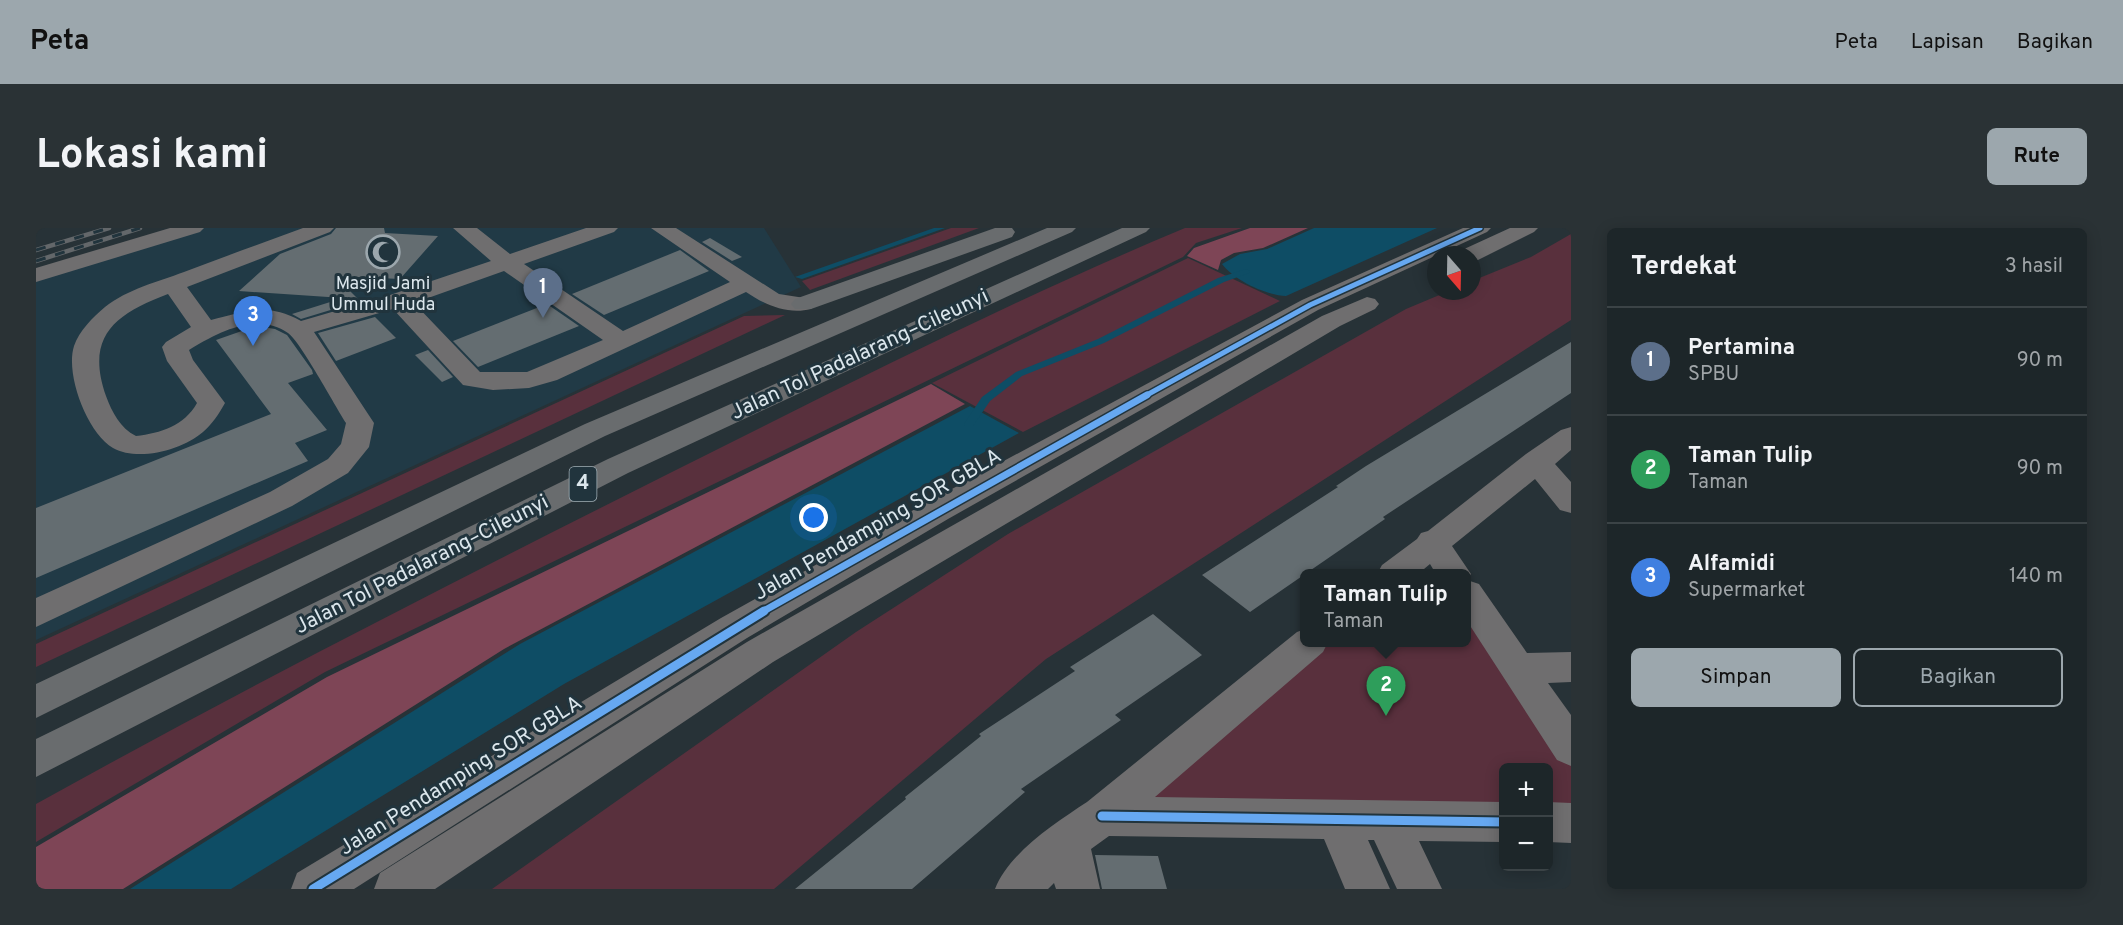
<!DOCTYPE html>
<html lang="id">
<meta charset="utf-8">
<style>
:root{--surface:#1d2629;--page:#2a3235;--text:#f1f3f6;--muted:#a0a5a8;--line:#3b4346;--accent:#9ca7ad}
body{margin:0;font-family:Overpass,sans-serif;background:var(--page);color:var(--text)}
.controls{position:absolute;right:18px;bottom:18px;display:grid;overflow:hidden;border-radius:9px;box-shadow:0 3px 15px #0003}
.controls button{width:54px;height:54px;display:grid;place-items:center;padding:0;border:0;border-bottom:2px solid var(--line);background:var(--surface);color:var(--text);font:30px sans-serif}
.compass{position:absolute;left:1391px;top:18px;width:54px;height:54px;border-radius:50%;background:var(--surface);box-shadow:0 3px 15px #0003;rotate:160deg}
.you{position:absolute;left:778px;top:290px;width:21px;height:21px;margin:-15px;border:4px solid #fff;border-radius:50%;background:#1a73e8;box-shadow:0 0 0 9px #1a73e833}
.badge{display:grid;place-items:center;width:39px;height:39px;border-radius:50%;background:var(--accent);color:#fff;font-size:20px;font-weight:700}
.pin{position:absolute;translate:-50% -50px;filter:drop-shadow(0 2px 3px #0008)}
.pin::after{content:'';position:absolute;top:32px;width:21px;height:18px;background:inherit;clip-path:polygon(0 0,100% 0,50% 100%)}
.popup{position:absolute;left:1264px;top:341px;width:171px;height:78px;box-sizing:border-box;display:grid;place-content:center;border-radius:9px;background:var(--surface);filter:drop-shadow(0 2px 4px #0005);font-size:20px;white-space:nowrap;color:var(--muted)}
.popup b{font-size:22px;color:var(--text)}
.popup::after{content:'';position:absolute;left:50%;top:100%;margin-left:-12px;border:12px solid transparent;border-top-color:var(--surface)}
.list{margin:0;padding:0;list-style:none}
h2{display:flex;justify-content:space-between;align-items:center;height:78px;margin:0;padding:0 24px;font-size:26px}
h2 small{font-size:20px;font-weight:400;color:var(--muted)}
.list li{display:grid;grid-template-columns:39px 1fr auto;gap:18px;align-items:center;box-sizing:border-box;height:108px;padding:0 24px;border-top:2px solid var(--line)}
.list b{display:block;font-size:22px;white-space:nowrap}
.list p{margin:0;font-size:20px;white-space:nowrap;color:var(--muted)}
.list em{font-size:20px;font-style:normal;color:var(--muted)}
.actions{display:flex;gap:12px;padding:18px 24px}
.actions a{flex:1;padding:14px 0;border:2px solid var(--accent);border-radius:9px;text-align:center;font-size:21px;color:var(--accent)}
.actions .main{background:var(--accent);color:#111}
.map{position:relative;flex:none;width:1535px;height:661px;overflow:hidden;border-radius:9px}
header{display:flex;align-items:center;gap:36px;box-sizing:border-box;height:84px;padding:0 30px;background:var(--accent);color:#111}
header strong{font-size:28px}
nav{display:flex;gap:33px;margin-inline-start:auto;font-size:21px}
.intro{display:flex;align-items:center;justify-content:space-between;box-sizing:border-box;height:144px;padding:0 36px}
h1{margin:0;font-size:42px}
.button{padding:15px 27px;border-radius:9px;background:var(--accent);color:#111;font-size:21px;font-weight:700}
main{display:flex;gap:36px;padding:0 36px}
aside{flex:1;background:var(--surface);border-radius:9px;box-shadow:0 3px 15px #0003}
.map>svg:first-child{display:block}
.built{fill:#213a46}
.green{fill:#59303d}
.forest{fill:#7e4556}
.water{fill:#0e4d65}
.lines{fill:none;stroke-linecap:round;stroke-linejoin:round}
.stream{fill:#0e4d65;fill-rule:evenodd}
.building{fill:#646d71}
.minor{fill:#6f6e6f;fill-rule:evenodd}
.highway{fill:#696c6e;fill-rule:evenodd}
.rail-casing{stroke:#63676a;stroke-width:4.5}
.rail{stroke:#21343d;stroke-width:3;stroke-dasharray:10;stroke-linecap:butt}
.cycleway-far2-casing{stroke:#21343d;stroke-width:8}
.cycleway-far1-casing{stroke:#21343d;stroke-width:10}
.cycleway-casing{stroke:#21343d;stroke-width:13}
.cycleway-far2{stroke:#66a8f1;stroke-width:5}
.cycleway-far1{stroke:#66a8f1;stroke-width:7}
.cycleway{stroke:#66a8f1;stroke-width:9}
.labels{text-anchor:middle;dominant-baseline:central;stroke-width:6;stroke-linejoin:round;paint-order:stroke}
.far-poi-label{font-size:18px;fill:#dbe6ec;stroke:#21343d}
.shield{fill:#21343d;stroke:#a3b1b8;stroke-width:1.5}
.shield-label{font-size:20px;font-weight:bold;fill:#dbe6ec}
.street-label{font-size:21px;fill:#dbe6ec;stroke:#21343d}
</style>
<header>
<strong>Peta</strong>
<nav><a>Peta</a><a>Lapisan</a><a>Bagikan</a></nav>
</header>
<div class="intro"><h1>Lokasi kami</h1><a class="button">Rute</a></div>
<main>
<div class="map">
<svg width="1535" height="661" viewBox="0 0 1535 661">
<rect width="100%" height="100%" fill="#273237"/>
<polygon class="built" points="137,0 728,0 765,59 0,412 0,42"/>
<g class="green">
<polygon points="915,0 943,0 774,62 766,53"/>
<path d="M1149,0h57l-46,15 -13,14 -858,415 -289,170v-38c207,-115 419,-223 630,-329 172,-86 342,-173 519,-247z"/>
<polygon points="1535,6 1535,92 1010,431 738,661 456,661 820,404 972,306 1370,81 1413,63 1436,63 1436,53 1495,29"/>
<polygon points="1152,30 1244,73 987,204 896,155"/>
<polygon points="749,87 0,439 0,416 708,88"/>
<polygon points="1431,377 1535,536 1535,585 1513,585 1512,540 1468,540 1467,584 1084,581 1285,415 1431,414"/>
</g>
<g class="forest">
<polygon points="1214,0 1272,0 1227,20 1198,25 1185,32 1182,42 1151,28 1158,20"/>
<polygon points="895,156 929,176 468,421 87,661 0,661 0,619 291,449"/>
</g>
<g class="water">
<path d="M1278,0h123l-151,68c-20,-1 -51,-15 -64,-32l18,-10 27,-5z"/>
<polygon points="934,178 983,205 528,456 195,661 94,661 484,416"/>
</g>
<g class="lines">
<g class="stream">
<polygon points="898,0 909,0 766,51 759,49"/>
<polygon points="1210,41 1214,43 1213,45 1188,54 1068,115 986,148 954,173 937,198 929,198 928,196 946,169 980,144 1062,111 1182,50"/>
</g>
</g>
<g class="building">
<polygon points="300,0 348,0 349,5 402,8 364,51 299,48 324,73 265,91 256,86 307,70 203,63 244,26 295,6"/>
<polygon points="674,10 706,29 696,33 666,14"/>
<polygon points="644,22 673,43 568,87 536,66"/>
<polygon points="511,76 543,98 442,139 417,113"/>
<polygon points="339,89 360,110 300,133 282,105"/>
<polygon points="220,98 239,101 251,107 276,142 277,146 252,155 291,202 259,215 272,233 0,350 0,280 235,186 180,112"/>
<polygon points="1535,114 1535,165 1347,289 1349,291 1214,384 1166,347 1302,259 1300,258 1330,238"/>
<polygon points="392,122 417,149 406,154 379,127"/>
<polygon points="1117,386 1166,427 1079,487 1085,492 985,561 989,564 876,661 759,661 870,571 869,569 945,508 943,506 1039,443 1034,439"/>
<polygon points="1059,627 1122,628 1131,661 1066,661"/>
</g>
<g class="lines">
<g class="minor">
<polygon points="134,0 168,0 164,4 0,54 0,40"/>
<path d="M267,0h31l-4,4 -143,55 24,33c36,-9 55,-18 90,1l89,-26 101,-34 -38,-33h24l33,26 76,-26h32l-4,4 -90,32 99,67 107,-49 -79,-54h25l103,66 32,5 4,5 -4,5c-23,6 -46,-4 -65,-17l-189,88 -28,8 -36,2 -30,-5 -70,-76 -79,23 60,91 -5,24 -21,26 -56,33 -256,121v-29l234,-106 58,-33 13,-15 5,-21c-11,-17 -46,-82 -58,-90 -31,-22 -71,0 -99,17l4,10 32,43c-6,11 -13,21 -22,29 -21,18 -65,30 -90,16 -26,-15 -48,-74 -39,-102 5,-15 19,-29 31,-39 23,-18 52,-25 79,-35 39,-15 79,-29 119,-44zM468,43l99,69 -76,32h-47l-66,-69zM132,66l23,33 -25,15 -4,5 5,14 30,42c-13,23 -36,30 -61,33 -16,-8 -24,-24 -30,-40 -21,-60 9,-82 62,-102z"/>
<polygon points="1427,0 1455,0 1451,4 1282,82 912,291 711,410 318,661 255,661 261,645 685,390 890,275 1266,72"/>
<polygon points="1474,0 1502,0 1498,4 1442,32 1436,33 1436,27 1423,27 1426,22"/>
<polygon points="1331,69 1339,71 1343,76 1339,81 1304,98 737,434 399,661 338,661 344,645 711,414 1286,88"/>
<polygon points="1535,199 1535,222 1519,236 1535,254 1535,285 1524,282 1499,251 1416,318 1435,346 1431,352 1443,356 1491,425 1535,424 1535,454 1512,455 1535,487 1535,538 1521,532 1431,393 1431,346 1400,346 1394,336 1382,346 1341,346 1346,337 1381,311 1385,305 1392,303 1490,226 1525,202"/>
<path d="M1269,401v13h23l-5,10 -168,145 349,5v40l-85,-1 23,48h-45l-23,-49h-6l22,49h-45l-21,-50 -215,-3 -18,13 9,40h-44l-2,-6 -6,6h-53c14,-36 60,-66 92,-87l210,-170z"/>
<polygon points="1512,574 1535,575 1535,615 1512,614"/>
</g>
<g class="highway">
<polygon points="959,0 976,0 979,4 976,9 775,81 759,81 755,76 759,71"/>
<polygon points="1011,0 1040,0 1036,4 569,208 0,490 0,456 549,196"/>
<polygon points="1086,0 1114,0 1110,4 592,245 0,549 0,511 572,231"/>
</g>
<defs>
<g id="rail">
<polyline points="0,22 73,0"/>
<polyline points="0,33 104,0"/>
</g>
</defs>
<use href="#rail" class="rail-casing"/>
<use href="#rail" class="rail"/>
<defs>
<polyline id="cycleway-far2" points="1109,168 1274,77 1444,0"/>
<polyline id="cycleway-far1" points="726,384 1111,167"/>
<g id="cycleway">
<polyline points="1066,588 1468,594"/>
<polyline points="277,661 728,383"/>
</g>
</defs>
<use href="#cycleway-far2" class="cycleway-far2-casing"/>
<use href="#cycleway-far1" class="cycleway-far1-casing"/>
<use href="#cycleway" class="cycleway-casing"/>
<use href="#cycleway-far2" class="cycleway-far2"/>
<use href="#cycleway-far1" class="cycleway-far1"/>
<use href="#cycleway" class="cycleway"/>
</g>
<defs>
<symbol id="mosque-ring" viewBox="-11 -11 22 22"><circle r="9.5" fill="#21343d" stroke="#9ca7ad" stroke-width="1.5"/><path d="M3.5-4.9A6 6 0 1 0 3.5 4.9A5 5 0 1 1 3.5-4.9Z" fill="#9ca7ad"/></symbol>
</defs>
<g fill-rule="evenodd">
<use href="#mosque-ring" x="328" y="5" width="38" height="38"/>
</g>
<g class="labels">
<g class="far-poi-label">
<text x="347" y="56">Masjid Jami<tspan x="347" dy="21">Ummul Huda</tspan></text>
</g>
<rect class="shield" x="533.5" y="239" width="27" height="34" rx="4.5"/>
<g class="shield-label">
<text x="547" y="256">4</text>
</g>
<g class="street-label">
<text transform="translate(824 127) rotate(-25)">Jalan Tol Padalarang–Cileunyi</text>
<text transform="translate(842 297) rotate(-30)">Jalan Pendamping SOR GBLA</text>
<text transform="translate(386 337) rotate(-27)">Jalan Tol Padalarang–Cileunyi</text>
<text transform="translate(425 548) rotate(-32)">Jalan Pendamping SOR GBLA</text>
</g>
</g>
</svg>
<div class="controls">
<button>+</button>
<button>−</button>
</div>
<svg class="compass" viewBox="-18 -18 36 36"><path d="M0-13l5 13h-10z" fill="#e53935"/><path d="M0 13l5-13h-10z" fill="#a0a5a8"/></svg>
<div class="you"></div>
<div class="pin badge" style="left:507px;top:90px;background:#5c6f8a">1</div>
<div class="pin badge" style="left:1350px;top:488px;background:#2e9e5b">2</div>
<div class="popup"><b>Taman Tulip</b>Taman</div>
<div class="pin badge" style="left:217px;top:118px;background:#3f7fe0">3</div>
</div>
<aside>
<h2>Terdekat<small>3 hasil</small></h2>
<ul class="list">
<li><span class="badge" style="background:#5c6f8a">1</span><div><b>Pertamina</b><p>SPBU</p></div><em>90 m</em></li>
<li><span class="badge" style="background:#2e9e5b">2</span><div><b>Taman Tulip</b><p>Taman</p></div><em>90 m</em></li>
<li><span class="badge" style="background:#3f7fe0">3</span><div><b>Alfamidi</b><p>Supermarket</p></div><em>140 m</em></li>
</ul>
<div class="actions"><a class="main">Simpan</a><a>Bagikan</a></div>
</aside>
</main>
